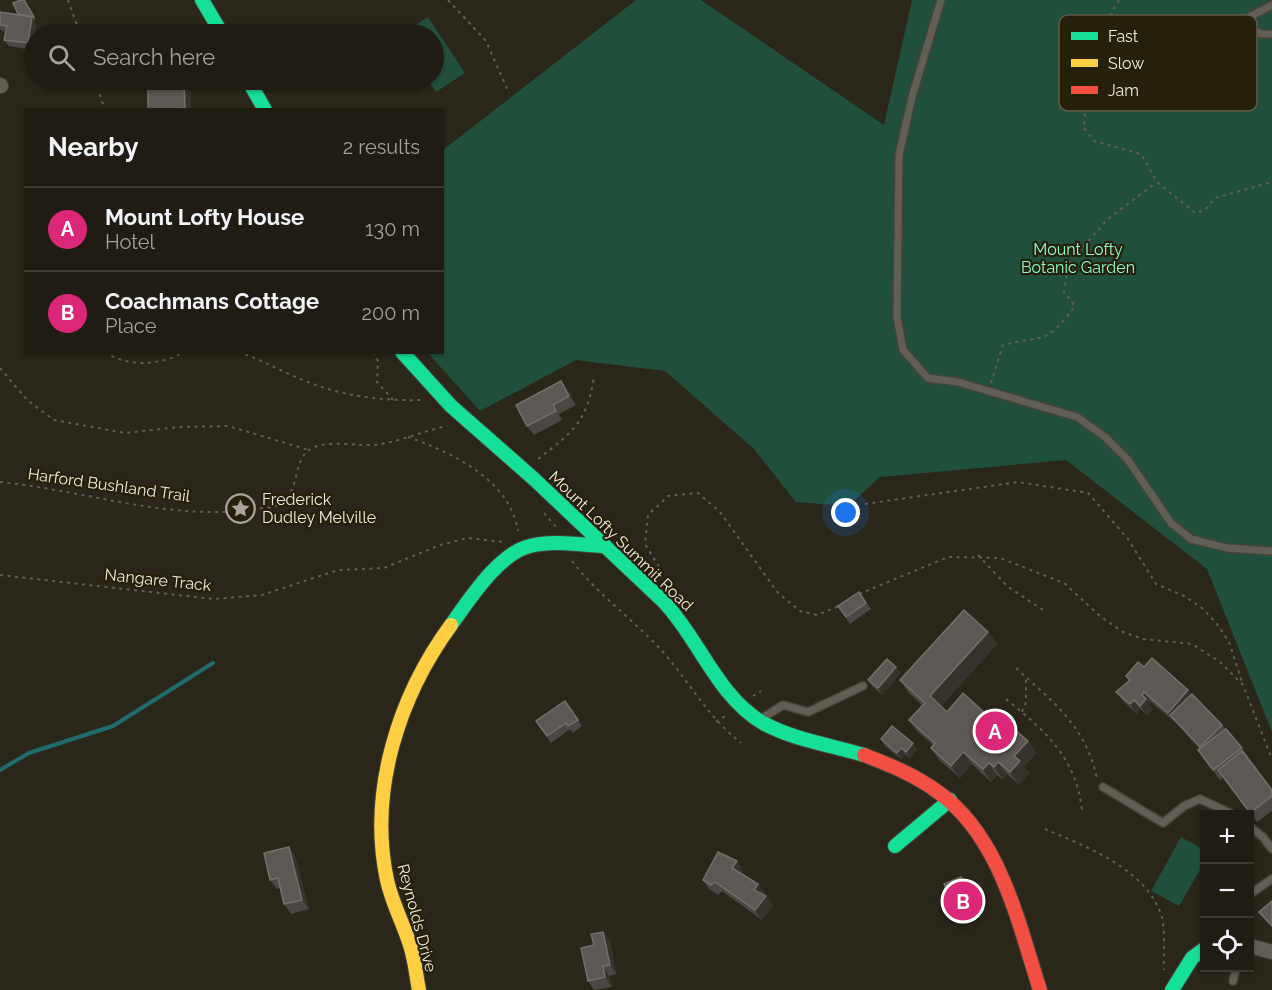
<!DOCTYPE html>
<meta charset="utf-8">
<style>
:root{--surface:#201c14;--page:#28251d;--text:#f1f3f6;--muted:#a2a1a0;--line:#3d3a34;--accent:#db2777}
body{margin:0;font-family:Raleway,sans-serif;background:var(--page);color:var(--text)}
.controls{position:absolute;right:18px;bottom:18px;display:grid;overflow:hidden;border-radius:0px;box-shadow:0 2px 4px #0004}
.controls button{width:54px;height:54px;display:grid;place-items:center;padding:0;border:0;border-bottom:2px solid var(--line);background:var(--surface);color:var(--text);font:30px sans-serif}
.you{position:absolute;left:846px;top:513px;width:21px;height:21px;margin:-15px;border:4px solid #fff;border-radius:50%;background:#1a73e8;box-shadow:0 0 0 9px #1a73e833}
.badge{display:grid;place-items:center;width:39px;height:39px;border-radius:50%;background:var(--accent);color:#fff;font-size:20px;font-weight:700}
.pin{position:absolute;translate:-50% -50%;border:3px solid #fff;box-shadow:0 2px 6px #0006}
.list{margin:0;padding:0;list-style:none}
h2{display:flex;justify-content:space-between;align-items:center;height:78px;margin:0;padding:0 24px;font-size:26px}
h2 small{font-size:20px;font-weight:400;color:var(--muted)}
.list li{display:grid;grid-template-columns:39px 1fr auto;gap:18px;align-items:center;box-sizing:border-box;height:84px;padding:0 24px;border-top:2px solid var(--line)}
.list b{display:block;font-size:22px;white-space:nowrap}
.list p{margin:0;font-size:20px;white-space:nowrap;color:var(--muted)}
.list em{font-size:20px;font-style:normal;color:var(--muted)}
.icon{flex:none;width:33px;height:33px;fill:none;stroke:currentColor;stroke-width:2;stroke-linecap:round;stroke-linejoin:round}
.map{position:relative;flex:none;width:1272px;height:990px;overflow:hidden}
.search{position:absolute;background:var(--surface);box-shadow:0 2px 4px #0004;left:24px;top:24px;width:420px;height:66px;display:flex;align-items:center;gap:15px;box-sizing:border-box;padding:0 21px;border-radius:33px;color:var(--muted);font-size:22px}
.panel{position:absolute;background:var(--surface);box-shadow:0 2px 4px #0004;left:24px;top:108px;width:420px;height:246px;border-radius:0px}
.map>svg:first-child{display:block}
.green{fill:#20503c}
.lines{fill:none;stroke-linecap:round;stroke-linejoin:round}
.stream{stroke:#1f6c6f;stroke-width:4}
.lane-casing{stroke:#464339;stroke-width:10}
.street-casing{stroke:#464339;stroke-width:16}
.fast-casing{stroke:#464339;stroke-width:16}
.slow-casing{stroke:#464339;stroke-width:16}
.jam-casing{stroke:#464339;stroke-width:16}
.path{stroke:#625f56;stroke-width:2;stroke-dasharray:3 4.5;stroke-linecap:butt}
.lane{stroke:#615e56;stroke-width:7}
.street{stroke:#615e56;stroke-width:14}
.fast{stroke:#16e098;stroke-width:14}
.slow{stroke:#ffcf43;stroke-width:14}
.jam{stroke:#f24e42;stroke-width:14}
.wall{fill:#4c4644}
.shaded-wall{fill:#37322c}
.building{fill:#5e5854;stroke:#746f6a;stroke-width:1.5}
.labels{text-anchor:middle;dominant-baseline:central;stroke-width:4.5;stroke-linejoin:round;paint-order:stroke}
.park-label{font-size:16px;fill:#8bffce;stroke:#261f0a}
.street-label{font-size:16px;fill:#eeeadd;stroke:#261f0a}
.poi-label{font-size:16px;fill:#eeeadd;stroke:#261f0a;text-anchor:start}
.key{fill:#261f0a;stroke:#625c49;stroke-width:1.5}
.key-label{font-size:16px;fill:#eeeadd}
</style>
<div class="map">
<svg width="1272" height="990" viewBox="0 0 1272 990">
<rect width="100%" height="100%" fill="#2a261a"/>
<g class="green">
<polygon points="636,0 701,0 884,125 912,0 1272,0 1272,732 1207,569 1066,460 880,477 848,506 796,502 754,449 665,371 576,360 480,411 428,353 442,352 443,150"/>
<polygon points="428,17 465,73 436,92 428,80 434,80 434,34 402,34"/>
<polygon points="1181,837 1204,850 1204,863 1179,906 1151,891"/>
</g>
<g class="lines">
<polyline class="stream" points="0,770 29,753 113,726 213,663"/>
<defs>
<g id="lane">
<polyline points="941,0 912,97 899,155 897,317 903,350 928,378 958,382 1077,417 1105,437 1128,460 1171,523 1191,539 1227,548 1272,551"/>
<polyline points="1272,5 1249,17 1249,27 1261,34 1272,34"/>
<polyline points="761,719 783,705 808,712 863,686"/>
<polyline points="1103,787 1163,823 1184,806 1200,799 1232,814"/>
<polyline points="1250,827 1263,837 1272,849"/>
<polyline points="1250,894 1272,879"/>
<polyline points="1233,981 1236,968"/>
</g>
<g id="street">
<polyline points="0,85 1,86"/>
<polyline points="1250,946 1272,952"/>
</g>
<g id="fast">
<polyline points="202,0 222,34"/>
<polyline points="248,80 265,110"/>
<path d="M402,352l49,54 83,73 130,123c35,37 54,95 99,121 31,17 68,22 101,32"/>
<path d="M451,625c18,-25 48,-72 79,-79 24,-6 51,-1 75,0"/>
<polyline points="895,846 950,800"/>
<polyline points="1172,990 1192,958 1204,949"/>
</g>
<path id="slow" d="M419,990c-3,-15 -4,-30 -9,-45 -7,-22 -18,-42 -23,-65 -19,-89 12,-184 64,-255"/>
<path id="jam" d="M864,755c26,10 51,20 74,37 62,44 80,130 102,198"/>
</defs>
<use href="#lane" class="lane-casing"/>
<use href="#street" class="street-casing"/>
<use href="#fast" class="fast-casing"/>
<use href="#slow" class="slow-casing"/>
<use href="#jam" class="jam-casing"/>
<g class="path">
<polyline points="68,0 80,34"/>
<polyline points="448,0 486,41 509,93"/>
<polyline points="1119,0 1105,24 1087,85 1084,128 1094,141 1141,154 1157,182 1195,213 1205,210 1215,198 1272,182"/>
<polyline points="95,80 105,110"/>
<path d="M105,352c24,16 55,13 80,0"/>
<path d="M238,352c28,9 51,24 78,33 32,12 72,16 106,15"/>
<polyline points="373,352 378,361 377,382 394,401"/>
<polyline points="0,368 27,400 54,420 125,433 179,427 228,426 309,450"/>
<path d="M991,383l12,-38c43,-11 42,1 72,-39l-11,-14 4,-28 40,-45 49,-37"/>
<path d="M408,437c45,16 102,43 110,94"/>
<path d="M538,459c34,-26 50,-38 56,-83"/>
<path d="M0,482c82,8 165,38 248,28 9,-2 23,-1 32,-6 20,-10 12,-42 29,-54 15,-11 45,-4 63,-5 26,-2 50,-14 75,-19"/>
<polyline points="865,504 1018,482 1088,493 1128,539 1156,584 1184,596 1202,608 1217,624 1229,642 1242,682"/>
<polyline points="544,513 556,527"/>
<polyline points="978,555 1007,586 1046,612"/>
<path d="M572,561c26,34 62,59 91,91 29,33 42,62 78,91"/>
<polyline points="663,573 645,544 648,515 668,496 698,493 720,512 778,593 800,611 817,615 839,606"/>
<polyline points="0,575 213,599 262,595 338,570 384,568 440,545 468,538 503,542"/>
<polyline points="859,594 948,557 1000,558 1064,583 1101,617 1123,632 1143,639 1192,644 1220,662 1243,685 1272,759"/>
<path d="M1016,668c38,35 70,58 81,111"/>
<polyline points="753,696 761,691"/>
<path d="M1006,699c38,31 71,59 76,112"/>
<polyline points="1022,712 1026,702 1026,677"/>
<polyline points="716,722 727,715"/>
<path d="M1045,829c42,18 99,39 116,85 5,16 2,39 3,56"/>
</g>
<use href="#lane" class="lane"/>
<use href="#street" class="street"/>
<use href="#fast" class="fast"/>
<use href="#slow" class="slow"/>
<use href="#jam" class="jam"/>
</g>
<g class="wall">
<polygon points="24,0 36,20 33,20 36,24 32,50 9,46 4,40 6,32 2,31 0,29 0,12 19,15"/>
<polygon points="561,381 568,390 576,405 559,414 562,420 534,435 527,426"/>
<polygon points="859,592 871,609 850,624 838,606"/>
<polygon points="988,632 997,644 941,706 947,712 1009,735 1028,741 1036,753 1024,767 1029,773 1019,785 1007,774 1003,780 997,775 991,782 972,764 960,778 939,760 931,748 933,745 918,732 909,720 922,705 909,693 900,680"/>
<polygon points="1144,667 1192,695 1222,725 1242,748 1272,790 1272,811 1257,822 1223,777 1220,780 1198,750 1200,749 1175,722 1151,702 1149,704 1153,709 1147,715 1140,709 1137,714 1123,701 1116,692 1129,680 1126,676"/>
<polygon points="901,673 882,695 873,687 868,680"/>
<polygon points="565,701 582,726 573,733 570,729 551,743 536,721"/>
<polygon points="881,739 917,750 910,758 905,754 901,759 885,746"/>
<polygon points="295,856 309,909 291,914 284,904 280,888 277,889 270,880"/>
<polygon points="737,861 743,871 741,873 758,884 765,894 764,895 766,896 773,906 762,920 722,891 718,895 709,889 703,880"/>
<polygon points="961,877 966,883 978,912 960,919 956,913"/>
<polygon points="603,932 610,941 616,974 609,976 612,987 594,990 588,981 594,945"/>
</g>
<g class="shaded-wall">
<polygon points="32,17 36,24 32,50 28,43"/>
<polygon points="184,82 191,92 191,110 186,110 185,108"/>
<polygon points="561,381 568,390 576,405 569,396"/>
<polygon points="988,632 997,644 938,709 930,696"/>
<polygon points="896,667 901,673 882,695 878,688"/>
<polygon points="1188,690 1195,699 1170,715 1174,723 1168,713"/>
<polygon points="1144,692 1151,702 1149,704 1153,709 1147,715 1140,706 1142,695"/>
<polygon points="1134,700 1140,709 1137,714 1130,704"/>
<polygon points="1028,741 1036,753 1024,767 1029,773 1019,785 1010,772 1014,756"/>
<polygon points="913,743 917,750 910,758 906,752"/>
<polygon points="901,748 905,754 901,759 897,753"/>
<polygon points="963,752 972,764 960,778 951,766"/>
<polygon points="998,762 1007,774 1003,780 994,767"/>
<polygon points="989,763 997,775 991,782 983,769"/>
<polygon points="289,847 295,856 309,909 302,900"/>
<polygon points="737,861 743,871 739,877 732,868"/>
<polygon points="961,877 966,883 978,912 973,906"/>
<polygon points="758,884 765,894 761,899 754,890"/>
<polygon points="766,896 773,906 762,920 755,910"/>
<polygon points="603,932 610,941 616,974 610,965"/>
<polygon points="603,966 609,976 612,987 605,977"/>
</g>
<g class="building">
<polygon points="21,0 24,0 34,17 18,14 13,3"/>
<polygon points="0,12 32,17 28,43 4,40 7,26 0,25"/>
<polygon points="272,28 277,34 262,34"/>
<polygon points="184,82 185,108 148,110 148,84"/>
<polygon points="561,381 569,396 553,405 556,411 527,426 516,405"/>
<polygon points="859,592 866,603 846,617 838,606"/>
<polygon points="964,610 988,632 930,696 947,712 963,693 1009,735 1014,729 1028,741 1014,756 1020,761 1010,772 998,762 994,767 989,763 983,769 963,752 951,766 931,748 935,743 909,720 925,703 900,680"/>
<polygon points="1152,658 1188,690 1168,713 1144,692 1142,695 1146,699 1140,706 1134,700 1130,704 1116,692 1130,680 1126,676 1138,662 1144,667"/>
<polygon points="887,659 896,667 878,688 868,680"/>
<polygon points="1192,694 1222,725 1200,747 1170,715"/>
<polygon points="565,701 578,720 568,726 566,723 547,736 536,721"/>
<polygon points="892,726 913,743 906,752 901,748 897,753 881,739"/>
<polygon points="1226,729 1242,748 1213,770 1198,750"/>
<polygon points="1242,751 1272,790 1272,796 1250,813 1218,770"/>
<polygon points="289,847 302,900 284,904 278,878 270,880 264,853"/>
<polygon points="718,852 737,861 732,868 758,884 754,890 766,896 755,910 715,882 711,885 703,880"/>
<polygon points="961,877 973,906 956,913 944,884"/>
<polygon points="1272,901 1272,926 1259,912"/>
<polygon points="603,932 610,965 603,966 605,977 588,981 581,948 594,945 591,934"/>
</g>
<defs>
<symbol id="sight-ring" viewBox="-11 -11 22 22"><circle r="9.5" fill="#261f0a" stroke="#a9a599" stroke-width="1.5"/><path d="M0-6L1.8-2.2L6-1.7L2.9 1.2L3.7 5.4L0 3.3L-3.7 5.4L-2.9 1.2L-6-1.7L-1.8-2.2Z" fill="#a9a599"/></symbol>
</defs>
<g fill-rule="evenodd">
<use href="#sight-ring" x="224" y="492" width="33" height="33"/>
</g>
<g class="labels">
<g class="park-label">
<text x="1078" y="249">Mount Lofty<tspan x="1078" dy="18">Botanic Garden</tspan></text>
</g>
<g class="street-label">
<text transform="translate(109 485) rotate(8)">Harford Bushland Trail</text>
<text transform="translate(621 541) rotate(44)">Mount Lofty Summit Road</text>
<text transform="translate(158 580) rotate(6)">Nangare Track</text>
<text transform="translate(417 918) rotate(75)">Reynolds Drive</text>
</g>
<g class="poi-label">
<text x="262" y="499">Frederick<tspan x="262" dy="18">Dudley Melville</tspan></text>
</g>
</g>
<rect x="1059" y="15" width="198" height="96" rx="9" class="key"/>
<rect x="1071" y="32" width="27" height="8" fill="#16e098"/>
<rect x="1071" y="59" width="27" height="8" fill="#ffcf43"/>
<rect x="1071" y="86" width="27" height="8" fill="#f24e42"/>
<g class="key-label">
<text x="1108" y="42">Fast</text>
<text x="1108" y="69">Slow</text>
<text x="1108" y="96">Jam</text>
</g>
</svg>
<div class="controls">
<button>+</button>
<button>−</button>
<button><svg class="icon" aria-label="locate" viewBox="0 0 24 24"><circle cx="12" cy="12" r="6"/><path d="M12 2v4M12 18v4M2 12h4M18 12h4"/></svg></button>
</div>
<div class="you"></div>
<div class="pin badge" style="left:995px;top:731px">A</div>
<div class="pin badge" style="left:963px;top:901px">B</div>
<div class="search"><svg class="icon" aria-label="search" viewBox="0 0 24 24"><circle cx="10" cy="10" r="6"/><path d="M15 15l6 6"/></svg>Search here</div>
<section class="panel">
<h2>Nearby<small>2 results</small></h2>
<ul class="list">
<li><span class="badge">A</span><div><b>Mount Lofty House</b><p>Hotel</p></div><em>130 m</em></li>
<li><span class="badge">B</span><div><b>Coachmans Cottage</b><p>Place</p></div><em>200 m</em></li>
</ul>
</section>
</div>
